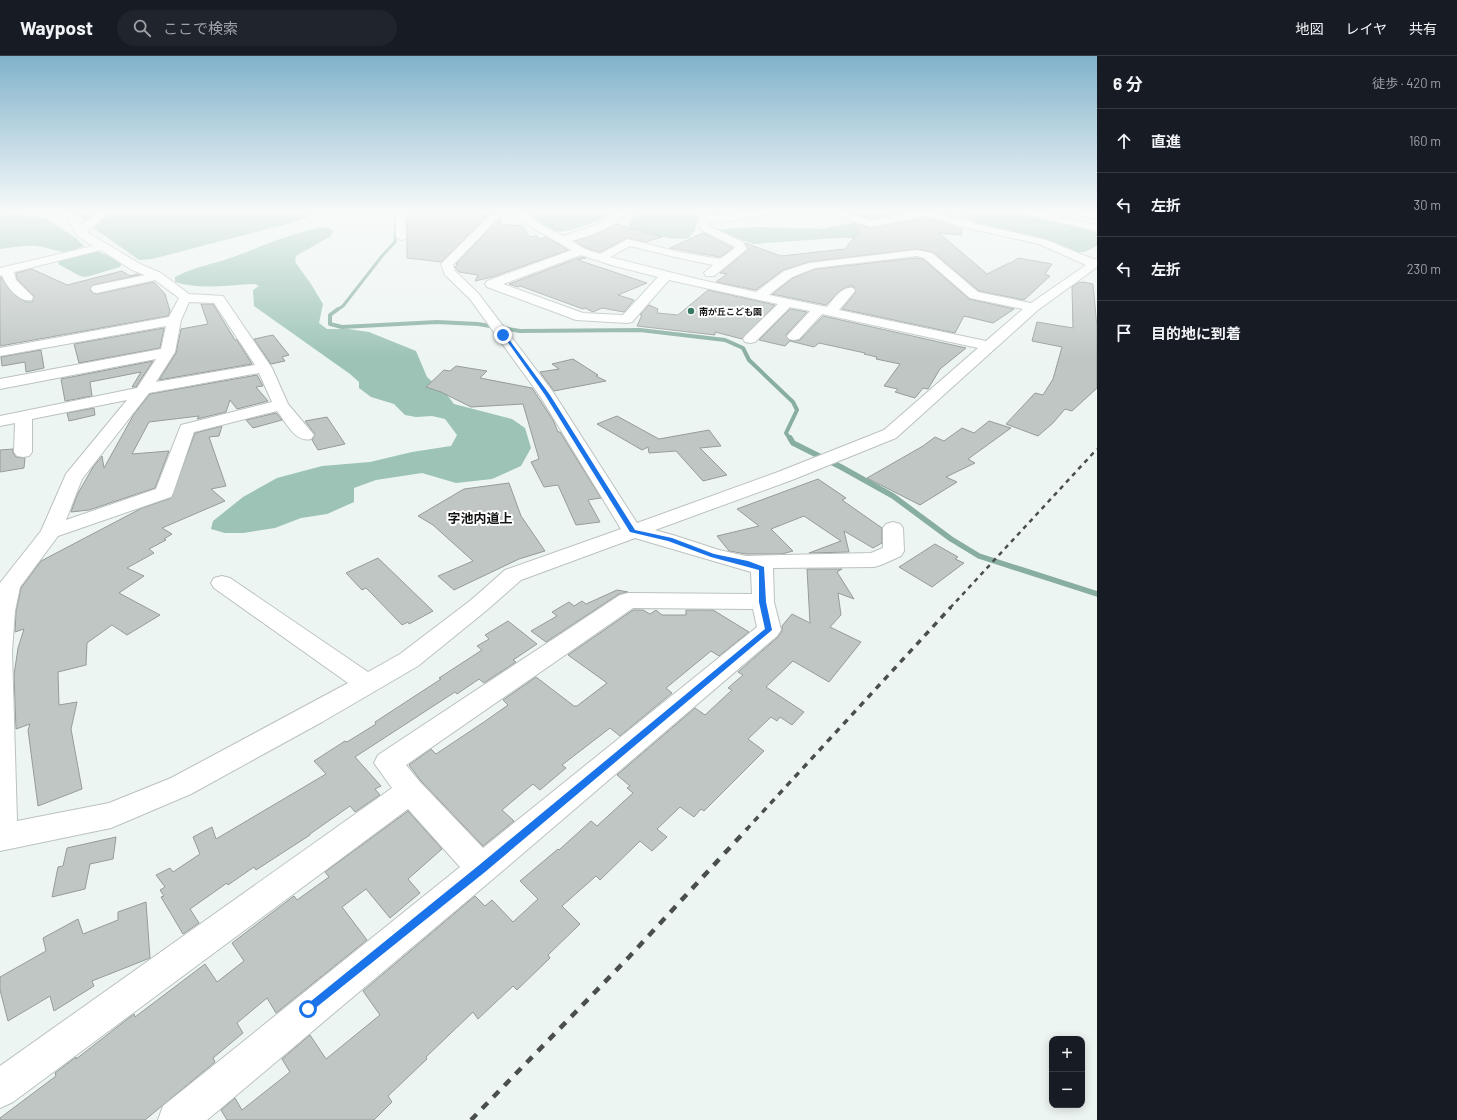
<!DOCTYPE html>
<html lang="ja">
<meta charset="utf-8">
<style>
:root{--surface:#171b24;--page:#20242c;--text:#f1f3f6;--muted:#9ea1a6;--line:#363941}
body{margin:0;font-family:Barlow,"Noto Sans JP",sans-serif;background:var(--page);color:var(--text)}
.controls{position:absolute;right:12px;bottom:12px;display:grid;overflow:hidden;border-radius:8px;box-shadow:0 2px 10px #0003}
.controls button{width:36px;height:36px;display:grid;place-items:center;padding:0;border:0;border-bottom:1px solid var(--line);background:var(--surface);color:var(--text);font:20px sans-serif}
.stop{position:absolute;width:12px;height:12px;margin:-9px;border:3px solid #1a73e8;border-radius:50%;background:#fff}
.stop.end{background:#1a73e8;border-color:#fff;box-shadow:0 1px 4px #0008}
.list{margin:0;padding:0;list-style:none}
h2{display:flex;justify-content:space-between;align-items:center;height:52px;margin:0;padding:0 16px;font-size:17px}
h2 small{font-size:13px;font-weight:400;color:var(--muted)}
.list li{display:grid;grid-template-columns:26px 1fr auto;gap:12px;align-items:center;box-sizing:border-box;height:64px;padding:0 16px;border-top:1px solid var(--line)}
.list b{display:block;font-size:15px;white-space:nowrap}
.list em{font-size:13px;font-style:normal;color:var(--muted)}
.icon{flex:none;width:22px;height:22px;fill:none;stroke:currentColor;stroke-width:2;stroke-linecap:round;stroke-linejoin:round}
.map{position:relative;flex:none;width:1097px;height:1064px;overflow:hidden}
header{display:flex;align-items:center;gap:24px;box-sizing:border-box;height:56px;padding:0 20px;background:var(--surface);border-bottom:1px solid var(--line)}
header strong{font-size:19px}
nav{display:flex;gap:22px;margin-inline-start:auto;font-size:14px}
.search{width:280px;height:36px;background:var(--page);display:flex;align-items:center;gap:10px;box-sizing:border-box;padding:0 14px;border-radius:22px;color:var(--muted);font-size:15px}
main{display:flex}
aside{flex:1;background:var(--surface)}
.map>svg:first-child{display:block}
.forest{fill:#9cc3b5}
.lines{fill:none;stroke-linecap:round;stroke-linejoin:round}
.stream-far2{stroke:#87aea0;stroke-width:3}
.stream-far1{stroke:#87aea0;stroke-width:4}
.stream{stroke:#87aea0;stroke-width:5.5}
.building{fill:#bfc6c4;stroke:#959c99}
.minor-casing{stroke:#bbc2c0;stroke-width:2}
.highway-casing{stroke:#bbc2c0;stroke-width:2}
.minor{fill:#fff;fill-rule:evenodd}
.highway{fill:#fff;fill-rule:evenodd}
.rail-far2{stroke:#4a4e4c;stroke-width:2.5;stroke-dasharray:4.5 4.5;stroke-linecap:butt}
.rail-far1{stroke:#4a4e4c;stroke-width:3.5;stroke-dasharray:6 6;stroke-linecap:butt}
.rail{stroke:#4a4e4c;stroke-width:4.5;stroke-dasharray:8 8;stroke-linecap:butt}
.route{fill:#1a73e8}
.poi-dot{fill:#397765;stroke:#fff;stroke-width:1.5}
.labels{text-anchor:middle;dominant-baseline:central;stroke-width:4;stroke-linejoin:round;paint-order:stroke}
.far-poi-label{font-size:9px;font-weight:bold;fill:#131514;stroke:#fff;text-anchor:start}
.quarter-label{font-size:13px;font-weight:bold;fill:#131514;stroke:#fff}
</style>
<header>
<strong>Waypost</strong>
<div class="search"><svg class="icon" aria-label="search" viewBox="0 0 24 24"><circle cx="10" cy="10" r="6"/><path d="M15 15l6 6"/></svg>ここで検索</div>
<nav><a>地図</a><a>レイヤ</a><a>共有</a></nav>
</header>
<main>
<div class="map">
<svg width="1097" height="1064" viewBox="0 0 1097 1064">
<rect width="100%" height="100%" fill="#edf5f2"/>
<g class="forest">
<polygon points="73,155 307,155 310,157 309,161 291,167 152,203 139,204 98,175"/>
<path d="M527,155h88c-12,8 -46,23 -60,20 -11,-3 -20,-13 -28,-20z"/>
<path d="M638,155h61l-4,19 -6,8c-18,3 -37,-4 -55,-8l-4,-3 -2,-4z"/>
<polygon points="963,155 1011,155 1048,163 1084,172 1097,177 1097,190 1084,196 1075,196 1038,181 988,171 964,161"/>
<path d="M11,158l34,4 31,20 8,8c-27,12 -25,2 -49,0 -11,-1 -24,2 -35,3v-33z"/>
<polygon points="848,168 856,168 887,176 876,182 837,182 753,188 714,174 754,171 821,173"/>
<path d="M327,171l6,4 -2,5 -35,20 -1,6 16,22 12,20 -4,19 8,6h21l21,3 47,19 11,26 21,19 6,8 58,15 13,9 6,20 -10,18 -29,13 -36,4 -34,-10 -46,7 -22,8v14l-27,12 -26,4 -26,10 -32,5h-18l-14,-4 2,-8 30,-24 34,-19 45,-12 48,-4 42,-10 39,-6 6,-11 -12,-16 -13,-3 -16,1 -11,-2 -11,-11 -23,-7 -12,-9v-6l-9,-8 -96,-68 -1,-16 6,-4 -4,-2c-27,1 -54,6 -80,-2v-5c18,-10 39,-13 58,-20 31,-11 61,-26 94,-30z"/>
<polygon points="98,195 122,207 120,211 86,221 80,220 58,208 60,203 85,196"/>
</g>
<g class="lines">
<polyline class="stream-far2" points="337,254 343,250 382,200 395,186 396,163"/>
<polyline class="stream-far1" points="338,253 330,259 330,268 342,271 437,266 478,268 520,275 640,274 725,284 743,292 749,304 793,346 797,354 786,377 790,383"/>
<polyline class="stream" points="790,382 793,387 841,411 893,440 951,483 979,500 1097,538"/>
</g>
<g class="building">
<polygon points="407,155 492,155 441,206 407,202"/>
<polygon points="848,155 858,155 870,159 887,155 902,156 872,163"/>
<polygon points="501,161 501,168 522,170 530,181 537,180 540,183 546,181 568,194 492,221 475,225 478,219 459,216 455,211 458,208 456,208"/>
<polygon points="926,162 962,173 961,179 939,177 987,218 1009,207 1011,207 1018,202 1052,208 1045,218 1050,220 1024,244 979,235 933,196 917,193 809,206 783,214 756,234 716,226 727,218 720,217 748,194 745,187 781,200 845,193 859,175 851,166 871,172"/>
<polygon points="616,168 662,181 645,186 627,182 600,196 586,192 575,185 602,176"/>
<polygon points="703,177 733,192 720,201 670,192"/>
<polygon points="581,201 586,202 578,204 647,227 618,239 634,244 624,256 602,252 593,256 585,252 583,253 520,230 518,231 509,228"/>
<polygon points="917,202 923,203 969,243 1014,253 993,267 964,260 955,277 842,253 856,236 853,230 849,230 841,234 826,249 772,238 793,222 815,213"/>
<polygon points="32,213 67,229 122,215 130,220 137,218 140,219 93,229 90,234 93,237 97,238 154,226 165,238 170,255 168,260 0,290 0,221 1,221 9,233 17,241 27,246 32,246 34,240 17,223 16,217"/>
<polygon points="1083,226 1093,228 1097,271 1097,332 1072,355 1065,353 1053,367 1038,380 1006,368 1035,337 1043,339 1053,323 1062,291 1032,285 1037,266 1073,272 1072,231 1078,227"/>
<polygon points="708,234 775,249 742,283 715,276 715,279 637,270 642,259 640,259 649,249 658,253 657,257 678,259"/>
<polygon points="201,248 213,248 235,284 237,284 252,308 159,324 176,297 181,273 208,268"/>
<polygon points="790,253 807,256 786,279 789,284 794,285 800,284 823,260 966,292 940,313 928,333 923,332 915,342 895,336 898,333 884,330 900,308 876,303 877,301 864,298 865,297 819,287 814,291 790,285 785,290 759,284"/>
<polygon points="164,272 160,292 79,307 74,288"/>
<polygon points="273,279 289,299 282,301 285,305 271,308 254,283"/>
<polygon points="41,294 44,312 26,316 25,306 2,310 1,301"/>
<polygon points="573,303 598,319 596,320 606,325 554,335 540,316 559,313 552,308"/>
<polygon points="153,305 136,331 132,331 141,316 90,326 92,340 65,345 61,323"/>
<polygon points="456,310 487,315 480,322 532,332 553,364 558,376 560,376 601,442 588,444 600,466 576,469 558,429 544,431 531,406 539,403 523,348 471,351 441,336 426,331 444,314 450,315"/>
<polygon points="257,319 263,330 256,331 268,345 237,353 230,344 226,356 197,363 199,360 149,366 132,398 169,395 155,432 89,454 71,456 77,439 93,411 102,400 104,412 134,358 150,338"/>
<polygon points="94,352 95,359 69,365 67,357"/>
<polygon points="276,357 282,364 253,372 246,364"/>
<polygon points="617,360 659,383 709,374 721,390 700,392 727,419 703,425 676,395 649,397 648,391 642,394 597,368"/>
<polygon points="327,361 345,388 318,394 312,384 315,378 305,365"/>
<polygon points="989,365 1011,372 968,403 975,407 946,421 957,426 920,449 867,422 923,390 935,381 944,385 962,372 974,377"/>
<polygon points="222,370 219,380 209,381 226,430 211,433 225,445 162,472 172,478 164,483 166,484 149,493 154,497 127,512 144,520 119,537 160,559 127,579 112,569 87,587 86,609 58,616 59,649 77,646 71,673 82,733 38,750 28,674 30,668 16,673 14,619 18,592 24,573 15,576 16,555 21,532 41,505 142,452 171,442 195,377"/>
<polygon points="13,393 13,397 16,401 25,402 24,412 0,416 0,394"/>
<polygon points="818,423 846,442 842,444 882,472 882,487 873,492 844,475 849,496 809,497 841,485 804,460 771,473 793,495 782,498 746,498 729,495 717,480 759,470 737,453"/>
<polygon points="509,427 521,460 545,495 519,503 454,534 438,520 473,505 433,469 418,460 464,433"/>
<polygon points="935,488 958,501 955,503 964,507 932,531 899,511"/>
<polygon points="378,502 433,555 409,568 408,566 402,569 374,540 366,532 362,534 346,517"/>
<polygon points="807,513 842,513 837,516 854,543 838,537 841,559 830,571 861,586 829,626 793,605 766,631 804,656 792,669 780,661 777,665 771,661 748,683 764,695 704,755 701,753 694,761 680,751 657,773 667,781 652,795 640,785 600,824 596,820 562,850 580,868 548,899 550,902 517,934 513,930 478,963 473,956 426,1001 427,1003 388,1040 392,1046 374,1064 227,1064 221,1054 235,1042 242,1054 290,1016 282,1003 310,979 326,1003 380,959 363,935 475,840 485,850 492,844 513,866 538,843 520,825 558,793 559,794 591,765 597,770 633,737 627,732 630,730 617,719 695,652 705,659 732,634 728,632 743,619 738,616 778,581 782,575 782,570 792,558 810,567"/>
<polygon points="617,534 628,536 619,538 546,586 531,575 557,560 552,556 569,546 574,550 582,545 586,548"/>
<polygon points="633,554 643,554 650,558 656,554 662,559 686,559 686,554 713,554 749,576 719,600 711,595 666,632 672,637 620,680 610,672 562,709 566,712 540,734 533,728 502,754 514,765 483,790 421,725 409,709 431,693 436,698 484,666 508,649 503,644 536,621 574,650 577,650 607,627 568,599"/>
<polygon points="508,565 537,588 513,604 516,606 484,627 479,623 457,638 455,636 355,701 381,730 375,733 380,739 355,756 350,750 310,778 310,779 256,814 254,811 228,829 227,827 190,853 199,867 183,878 161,841 164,840 160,834 165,831 156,819 170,812 173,816 200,798 193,781 212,771 216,783 326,718 314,705 345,685 347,686 376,668 375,666 441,623 439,622 482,594 477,590 489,583 485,579"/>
<polygon points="408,755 442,793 408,823 420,837 390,862 366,833 342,851 367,884 276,957 267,942 237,967 243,977 213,1002 215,1006 145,1064 0,1064 0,1062 56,1020 55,1017 76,1001 76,1003 134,958 135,961 205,908 217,926 244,905 232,887 294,840 297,844 329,821 325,816"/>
<polygon points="116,781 113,803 90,808 85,833 52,841 58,811 63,810 67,792"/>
<polygon points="146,846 150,902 92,925 94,930 54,955 50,940 8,965 0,934 0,921 46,895 43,882 78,863 83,878 118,864 118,856"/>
</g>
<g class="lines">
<defs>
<g id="minor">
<path d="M60,155h13l9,14 17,-14h12l-24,21 53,32 21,9 28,21 34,2 49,72 16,36 26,31 -3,4c-16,4 -25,-17 -34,-28l-83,21 -21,61 -2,4 -113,39 -38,51 -5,24 -3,41 5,169 92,-18 62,-25 177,-95 -134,-95 -3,-5 3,-5 8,-2 8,2 138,94 32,-18 71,-54 34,-30 116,-41 -81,-133 -70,-97 -25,-24 -4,-11 53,-53h11l-52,54 2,6 23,22 75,99 84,131 141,-51 106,-42 94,-82 -156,-34 -23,25 -5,1 -5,-1 -2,-3 23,-25 -20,-4 -35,35 -5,1 -5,-1 -2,-3 2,-3 33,-32 -109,-24 -37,42 -5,1 -51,-3 -89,-33 -2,-3 2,-3 85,-31 -38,-21 -23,-18h12l19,14 21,11 34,-11 19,-14h10c-6,16 -40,26 -55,30l14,8 15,5 28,-15 51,13 41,7 15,-11 -1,-2 -33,-16 -3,-7v-12h10v5l61,-5 -1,3 -34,7 -26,1 1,4 34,16 4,7 -33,27h-8l-2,-3 9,-8 -34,-7 -49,-12 -20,11 87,22 59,13 28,-21 25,-8 108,-13 15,3 46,39 53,11 55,-38 -47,-21 -67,-15 -46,-13 -55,11 -44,-14 -1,-2h16l30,10 42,-10h17l46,13 70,16 46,19h4v8l-59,43 -142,128 -104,42 -137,50 21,6 43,14 27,6 125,-3 12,-5v-20l3,-4 7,-2 7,2 3,4 1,23 -3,5 -20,9 -7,2 -101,1 1,34 7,28 -4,6 -284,243 -286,241h-49l5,-14 297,-239 -52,-58 -395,293 -13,6v-42l392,-278 -18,-25 4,-8 242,-160 8,-2 124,1 -1,-22 -116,-34 -114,42 -34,30 -69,56 -96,56 -131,72 -80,34 -111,23v-268l41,-52 25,-57 61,-74 -95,19v33l-3,4 -6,1 -6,-1 -3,-4 1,-29 -15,3v-10l137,-28 19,-29 -156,30v-10l161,-30 5,-23 -166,30v-8l169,-31 10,-19 -24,-18 -58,13 -4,-1 -2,-3 2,-3 52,-11 -13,-5 -31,-20 -87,22 2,8 17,17 -1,3c-13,3 -26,-14 -30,-25l-2,1v-8l93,-22 -15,-10 -13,-21zM581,199l30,10 47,12 -35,38 -40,-2 -80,-29zM917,200l7,2 46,40 53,11 -37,32 -147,-31 16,-19 -2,-3c-11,-2 -19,11 -26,19l-58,-12 23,-18 23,-9zM189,246l25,1 41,62 -99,17 19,-30 6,-32zM259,317l13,29 -91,23 -25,64 -90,31 16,-41 67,-86zM633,552l120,1 4,18 -274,221 -63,-66 -14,-17z"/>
<polygon points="395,155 405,155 406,181 405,183 401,184 396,181"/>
<polygon points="1018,155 1038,155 1097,169 1097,175 1019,157"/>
</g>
<polygon id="highway" points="1071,155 1088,155 1097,158 1097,164 1072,157"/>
</defs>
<use href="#minor" class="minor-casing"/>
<use href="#highway" class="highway-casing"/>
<use href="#minor" class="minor"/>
<use href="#highway" class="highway"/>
<polyline class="rail-far2" points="950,552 1097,393"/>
<polyline class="rail-far1" points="746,774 951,551"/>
<polyline class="rail" points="471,1064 629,901 747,773"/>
</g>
<linearGradient id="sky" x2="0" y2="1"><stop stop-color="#81b2cb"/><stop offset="0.51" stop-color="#f7faf9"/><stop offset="1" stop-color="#f7faf9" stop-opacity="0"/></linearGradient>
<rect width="1097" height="304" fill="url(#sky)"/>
<polygon class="route" points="502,278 505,278 550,339 635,474 672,482 714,498 748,505 764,511 766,546 772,574 485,816 308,958 305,957 303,953 305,950 478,810 765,573 759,546 759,514 711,501 668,485 630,476 545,339"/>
<circle class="poi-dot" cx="691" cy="255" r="4"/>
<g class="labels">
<g class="far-poi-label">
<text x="699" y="255">南が丘こども園</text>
</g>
<g class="quarter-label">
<text x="480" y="462">字池内道上</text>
</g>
</g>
</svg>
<div class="controls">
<button>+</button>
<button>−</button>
</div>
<div class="stop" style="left:308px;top:953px"></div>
<div class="stop end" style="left:503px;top:279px"></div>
</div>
<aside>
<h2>6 分<small>徒歩 · 420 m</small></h2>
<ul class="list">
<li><svg class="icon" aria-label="ahead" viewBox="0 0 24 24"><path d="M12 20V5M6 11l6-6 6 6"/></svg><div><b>直進</b></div><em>160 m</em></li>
<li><svg class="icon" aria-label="left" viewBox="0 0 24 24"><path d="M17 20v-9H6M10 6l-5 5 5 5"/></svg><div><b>左折</b></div><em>30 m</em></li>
<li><svg class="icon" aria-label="left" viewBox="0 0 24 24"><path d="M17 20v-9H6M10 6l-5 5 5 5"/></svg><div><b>左折</b></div><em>230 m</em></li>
<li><svg class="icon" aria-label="arrive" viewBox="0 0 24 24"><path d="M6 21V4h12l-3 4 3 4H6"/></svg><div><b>目的地に到着</b></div></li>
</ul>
</aside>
</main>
